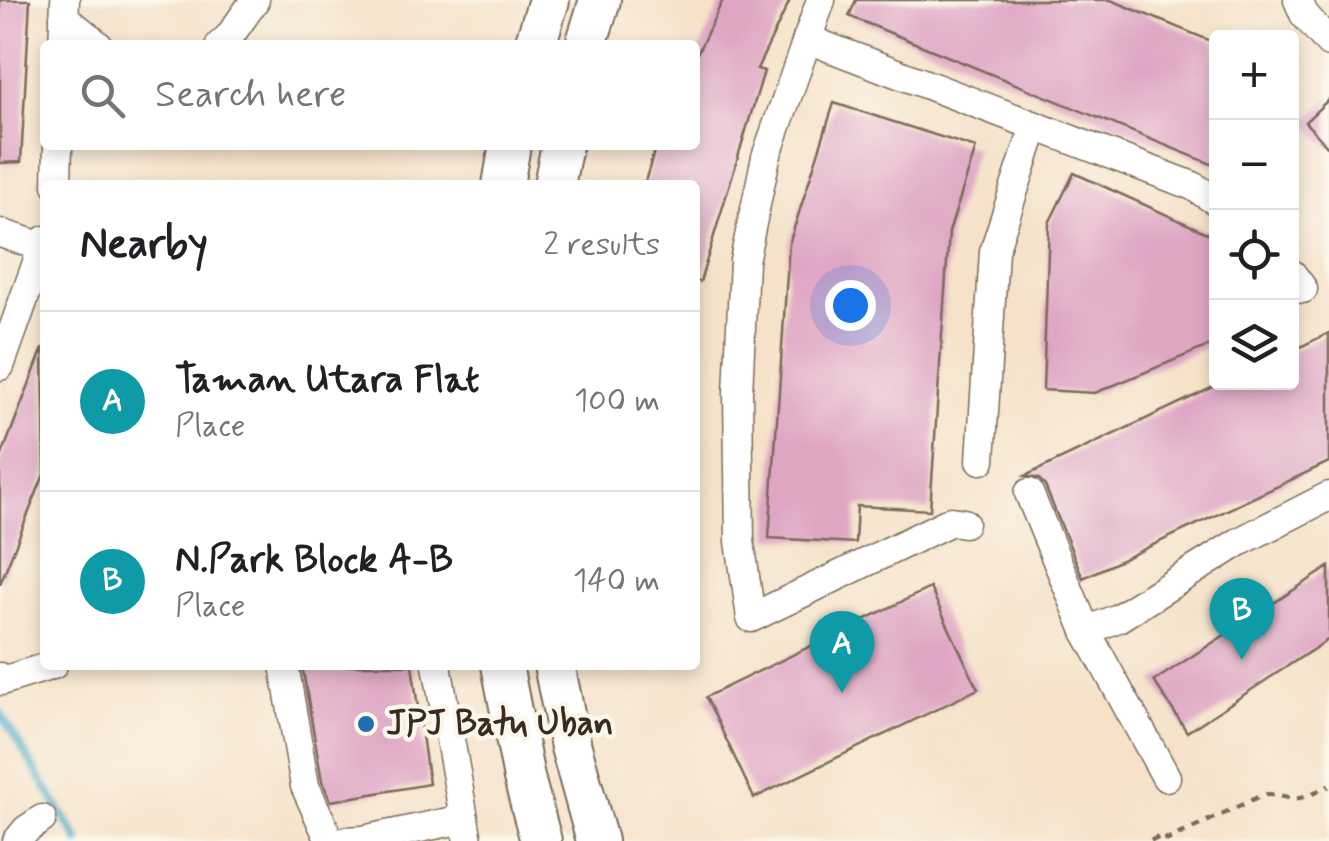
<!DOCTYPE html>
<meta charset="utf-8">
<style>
:root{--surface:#fff;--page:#f2f2f2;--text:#202124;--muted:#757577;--line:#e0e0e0;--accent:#db2777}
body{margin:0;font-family:Mynerve,sans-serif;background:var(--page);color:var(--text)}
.controls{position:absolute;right:30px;top:30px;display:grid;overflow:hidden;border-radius:10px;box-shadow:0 5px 15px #0003}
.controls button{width:90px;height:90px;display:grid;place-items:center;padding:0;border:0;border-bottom:2px solid var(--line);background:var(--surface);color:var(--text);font:50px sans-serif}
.you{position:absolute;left:850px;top:305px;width:35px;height:35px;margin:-25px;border:8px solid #fff;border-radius:50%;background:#1a73e8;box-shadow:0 0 0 15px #1a73e833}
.badge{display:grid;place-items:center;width:65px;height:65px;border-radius:50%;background:var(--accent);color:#fff;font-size:32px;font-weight:700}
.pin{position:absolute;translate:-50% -82px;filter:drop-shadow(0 2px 5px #0008)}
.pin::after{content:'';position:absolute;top:52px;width:35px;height:30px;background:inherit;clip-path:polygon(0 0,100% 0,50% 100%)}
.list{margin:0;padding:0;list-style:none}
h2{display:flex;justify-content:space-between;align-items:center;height:130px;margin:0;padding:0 40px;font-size:42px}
h2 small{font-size:32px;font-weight:400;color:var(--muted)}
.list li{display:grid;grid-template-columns:65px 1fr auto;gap:30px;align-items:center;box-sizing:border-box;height:180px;padding:0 40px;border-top:2px solid var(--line)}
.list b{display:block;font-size:38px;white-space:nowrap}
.list p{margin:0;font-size:32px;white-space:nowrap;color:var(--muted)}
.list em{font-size:32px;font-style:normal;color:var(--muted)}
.icon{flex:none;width:55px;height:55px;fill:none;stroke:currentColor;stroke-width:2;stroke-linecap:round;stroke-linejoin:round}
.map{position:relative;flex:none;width:1329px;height:841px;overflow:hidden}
.search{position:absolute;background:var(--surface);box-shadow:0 5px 15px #0003;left:40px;top:40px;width:660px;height:110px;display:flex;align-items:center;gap:25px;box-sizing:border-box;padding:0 35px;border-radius:10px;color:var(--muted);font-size:38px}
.panel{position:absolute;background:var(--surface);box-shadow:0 5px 15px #0003;left:40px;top:180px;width:660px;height:490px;border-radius:10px}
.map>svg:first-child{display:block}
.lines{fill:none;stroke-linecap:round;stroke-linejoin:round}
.stream{stroke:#46acc6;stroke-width:8}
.building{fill:#dfa6c4}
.minor-casing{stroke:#7c6a5a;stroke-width:31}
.highway-casing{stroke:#7c6a5a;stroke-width:44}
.path{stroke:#7c6a5a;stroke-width:5;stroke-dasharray:8 8;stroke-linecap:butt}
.minor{stroke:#fff;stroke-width:28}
.highway{stroke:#fff;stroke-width:40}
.poi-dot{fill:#1f6fb2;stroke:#fbf7ec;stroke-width:4}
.labels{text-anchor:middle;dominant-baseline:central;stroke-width:9;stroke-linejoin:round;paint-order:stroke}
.poi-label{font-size:35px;font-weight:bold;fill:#3b2a1e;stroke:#fbf7ec;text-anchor:start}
</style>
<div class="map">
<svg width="1329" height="841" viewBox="0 0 1329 841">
<rect width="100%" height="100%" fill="#fbf7ec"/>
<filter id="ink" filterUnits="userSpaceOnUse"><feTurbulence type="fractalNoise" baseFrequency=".01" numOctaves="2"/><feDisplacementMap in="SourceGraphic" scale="20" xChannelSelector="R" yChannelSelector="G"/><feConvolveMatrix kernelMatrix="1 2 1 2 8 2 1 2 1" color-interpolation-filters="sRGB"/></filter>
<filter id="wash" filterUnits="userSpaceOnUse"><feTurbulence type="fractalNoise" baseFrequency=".0048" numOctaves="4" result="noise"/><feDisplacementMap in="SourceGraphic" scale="40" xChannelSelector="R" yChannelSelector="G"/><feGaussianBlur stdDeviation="2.25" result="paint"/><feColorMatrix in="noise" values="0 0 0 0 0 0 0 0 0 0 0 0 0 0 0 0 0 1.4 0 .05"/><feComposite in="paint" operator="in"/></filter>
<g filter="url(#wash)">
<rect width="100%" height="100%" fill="#f5e2c9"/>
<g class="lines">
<polyline class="stream" points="0,713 79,841"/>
</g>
<g id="blocks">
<g class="building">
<polygon points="0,0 30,0 21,162 0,163"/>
<polygon points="723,0 790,0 757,69 764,71 700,282 695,281 695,185 644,185 656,145 695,145 695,58"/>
<polygon points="856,0 1111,0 1216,43 1216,166 849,16"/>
<polygon points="1329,99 1329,148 1305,122"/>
<polygon points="834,103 976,148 949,232 930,510 857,506 855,543 769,538 789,244"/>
<polygon points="1074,173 1216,237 1216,343 1095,393 1043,390 1049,223"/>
<polygon points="1329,333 1329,462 1083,578 1045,486 1039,479 1025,476 1224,382 1292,382 1292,351"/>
<polygon points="43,348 45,472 0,584 0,460"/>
<polygon points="1329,567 1329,639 1187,732 1154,681"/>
<polygon points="930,588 978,689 754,798 706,697"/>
<polygon points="302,665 412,665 429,784 331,801 322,781"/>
</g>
</g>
</g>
<g filter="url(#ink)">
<use href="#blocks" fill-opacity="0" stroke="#7c6a5a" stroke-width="2.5"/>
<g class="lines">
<defs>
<g id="minor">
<polyline points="821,0 766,157 744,261 738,393 740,541 751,618 951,521 964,523"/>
<polyline points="1298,0 1304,14 1329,43"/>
<polyline points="64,17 98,45"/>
<polyline points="807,39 1193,186 1216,201"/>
<polyline points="63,45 65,0"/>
<polyline points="220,45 229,37 255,0"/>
<polyline points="57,185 58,145"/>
<polyline points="0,233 43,247"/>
<polyline points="1292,274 1303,289"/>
<polyline points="0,366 45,240"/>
<polyline points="981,460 994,251 1035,126"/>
<polyline points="1029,493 1086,631"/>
<polyline points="284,665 305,786 330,841"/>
<polyline points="437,665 468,841"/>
<polyline points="0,677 2,681 53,665"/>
<polyline points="1166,777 1086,631 1118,618 1239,542 1329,496"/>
<polyline points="17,841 26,830 42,819"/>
<polyline points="345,841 363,840 463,819"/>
</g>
<g id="highway">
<polyline points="535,45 549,0"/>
<polyline points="586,45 600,0"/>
<polyline points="503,185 510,145"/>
<polyline points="554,185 562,145"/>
<polyline points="502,665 524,778 541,841"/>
<polyline points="554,665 571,747 597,841"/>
</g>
</defs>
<use href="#minor" class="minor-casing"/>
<use href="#highway" class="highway-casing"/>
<path class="path" d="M1151,841l12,-6 4,5 96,-45c11,-2 22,3 34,3 11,-1 22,-8 32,-12"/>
<use href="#minor" class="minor"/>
<use href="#highway" class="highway"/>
</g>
</g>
<circle class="poi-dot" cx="366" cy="724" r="10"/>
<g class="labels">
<g class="poi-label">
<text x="386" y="724">JPJ Batu Uban</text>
</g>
</g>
</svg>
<div class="controls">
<button>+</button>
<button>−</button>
<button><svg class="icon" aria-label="locate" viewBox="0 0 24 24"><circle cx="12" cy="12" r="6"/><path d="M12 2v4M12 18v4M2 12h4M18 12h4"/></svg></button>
<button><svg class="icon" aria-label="layers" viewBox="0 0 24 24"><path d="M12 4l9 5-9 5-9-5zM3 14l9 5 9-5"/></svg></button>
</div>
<div class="you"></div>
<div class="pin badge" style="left:842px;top:693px;background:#0f9aa8">A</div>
<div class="pin badge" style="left:1242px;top:660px;background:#0f9aa8">B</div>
<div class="search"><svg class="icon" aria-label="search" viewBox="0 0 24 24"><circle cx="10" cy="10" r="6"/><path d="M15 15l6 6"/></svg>Search here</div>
<section class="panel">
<h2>Nearby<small>2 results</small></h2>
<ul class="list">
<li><span class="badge" style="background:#0f9aa8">A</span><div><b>Taman Utara Flat</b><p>Place</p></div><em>100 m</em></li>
<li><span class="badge" style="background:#0f9aa8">B</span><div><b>N.Park Block A-B</b><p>Place</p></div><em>140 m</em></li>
</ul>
</section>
</div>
